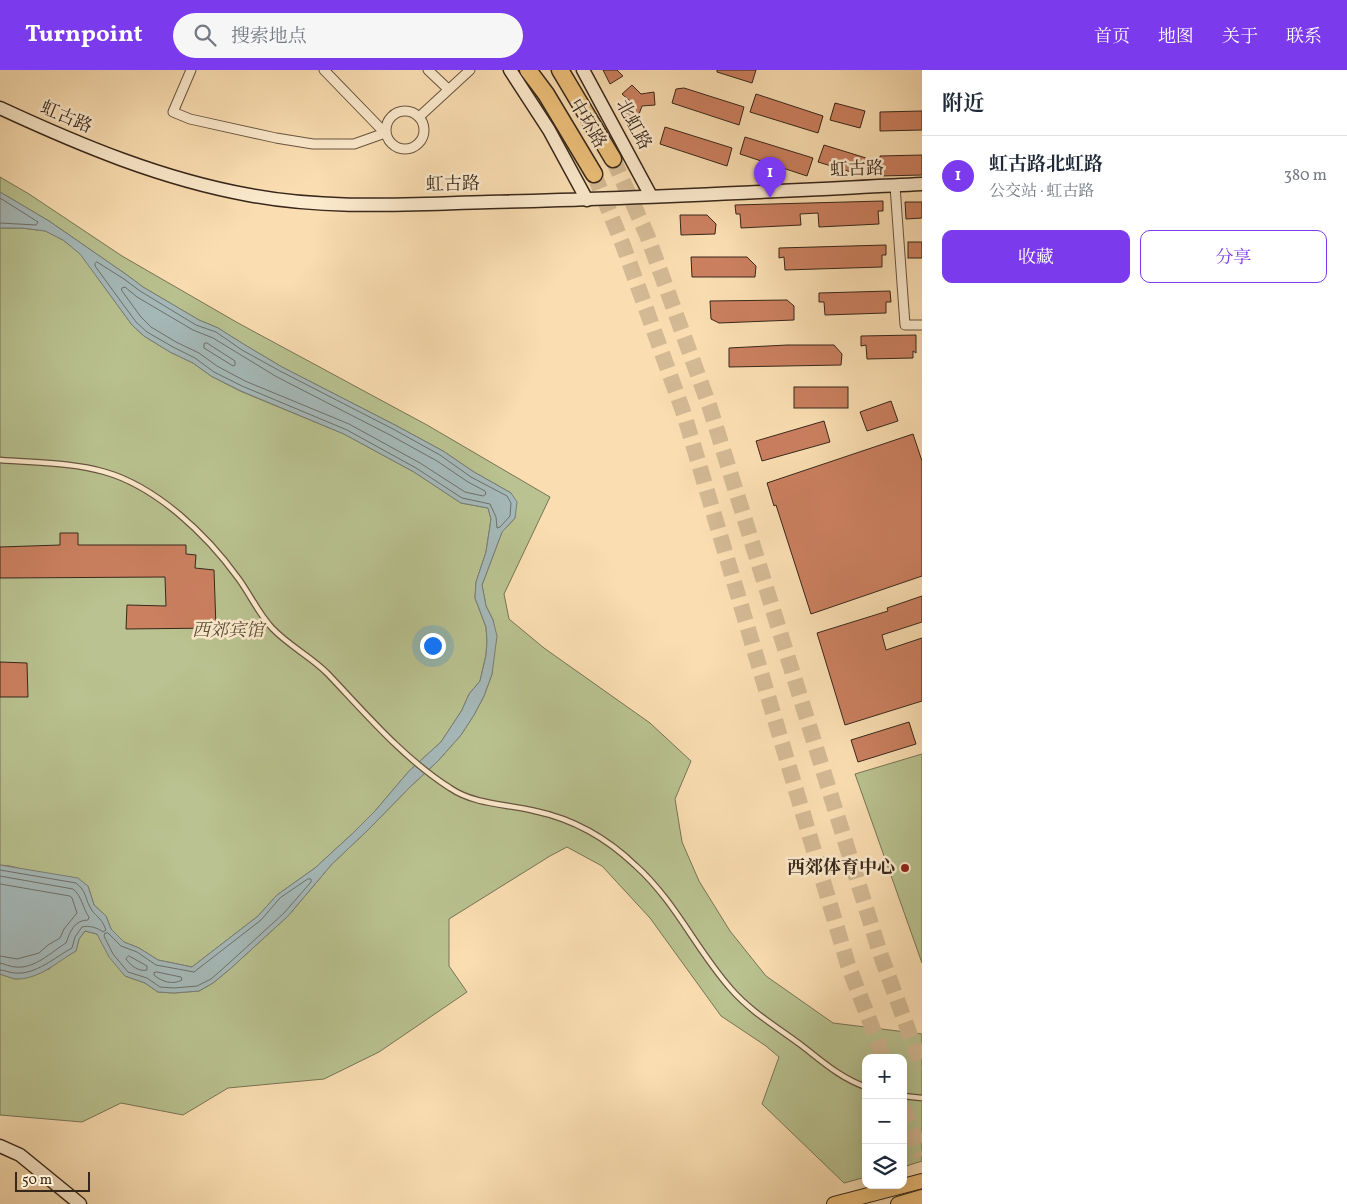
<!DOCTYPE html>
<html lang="zh">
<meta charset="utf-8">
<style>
:root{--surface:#fff;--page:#f6f6f7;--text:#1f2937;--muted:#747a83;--line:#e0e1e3;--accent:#7c3aed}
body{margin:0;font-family:Vollkorn,"Noto Serif SC",serif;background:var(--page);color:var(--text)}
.controls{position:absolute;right:15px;bottom:15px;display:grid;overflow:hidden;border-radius:10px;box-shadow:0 5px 20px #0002}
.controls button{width:45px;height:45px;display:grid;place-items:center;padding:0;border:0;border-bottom:1px solid var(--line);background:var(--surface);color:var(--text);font:25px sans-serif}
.scale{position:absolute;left:15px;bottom:12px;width:75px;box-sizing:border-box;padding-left:5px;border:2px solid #37271a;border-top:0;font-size:14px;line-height:18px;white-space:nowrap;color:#37271a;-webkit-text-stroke:4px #fceacd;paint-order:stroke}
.you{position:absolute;left:432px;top:575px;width:18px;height:18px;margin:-12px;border:4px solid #fff;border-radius:50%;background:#1a73e8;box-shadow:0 0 0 8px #1a73e833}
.badge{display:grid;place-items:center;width:32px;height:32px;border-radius:50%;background:var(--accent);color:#fff;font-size:16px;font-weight:700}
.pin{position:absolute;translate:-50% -41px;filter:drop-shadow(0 1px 2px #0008)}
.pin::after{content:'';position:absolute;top:26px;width:18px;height:15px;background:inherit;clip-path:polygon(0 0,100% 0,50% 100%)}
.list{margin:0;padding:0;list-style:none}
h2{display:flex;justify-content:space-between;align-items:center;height:65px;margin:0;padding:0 20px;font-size:21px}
h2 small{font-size:16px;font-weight:400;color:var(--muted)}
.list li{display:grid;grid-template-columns:32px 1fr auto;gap:15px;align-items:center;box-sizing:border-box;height:80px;padding:0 20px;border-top:1px solid var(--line)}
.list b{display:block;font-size:19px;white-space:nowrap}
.list p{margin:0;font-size:16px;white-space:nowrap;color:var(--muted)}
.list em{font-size:16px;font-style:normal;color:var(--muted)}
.actions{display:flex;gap:10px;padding:15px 20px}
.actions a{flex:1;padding:11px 0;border:1px solid var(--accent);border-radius:10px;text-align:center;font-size:18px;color:var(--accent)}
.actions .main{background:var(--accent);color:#fff}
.icon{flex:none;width:28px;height:28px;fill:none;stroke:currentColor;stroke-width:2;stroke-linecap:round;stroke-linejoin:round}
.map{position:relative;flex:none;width:922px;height:1134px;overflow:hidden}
header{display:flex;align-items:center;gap:30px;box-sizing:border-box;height:70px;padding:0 25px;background:var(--accent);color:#fff}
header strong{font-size:24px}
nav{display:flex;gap:28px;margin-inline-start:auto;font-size:18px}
.search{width:350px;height:45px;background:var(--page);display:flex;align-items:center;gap:12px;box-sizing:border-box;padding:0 18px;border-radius:28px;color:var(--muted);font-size:19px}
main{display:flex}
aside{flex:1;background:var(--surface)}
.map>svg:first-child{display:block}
.green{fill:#b9c290;stroke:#787455}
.water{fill:#a5b9b9;stroke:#797f79}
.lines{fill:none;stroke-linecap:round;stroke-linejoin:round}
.shore{stroke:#6e706a;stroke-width:1}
.building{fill:#cb8060;stroke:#37271a}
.highway-tunnel{stroke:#d3b994;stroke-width:16;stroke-dasharray:16 8;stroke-linecap:butt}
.lane-casing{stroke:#685540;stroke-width:7}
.street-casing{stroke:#685540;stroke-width:11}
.secondary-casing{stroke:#37271a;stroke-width:15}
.primary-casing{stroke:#37271a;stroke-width:16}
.highway-casing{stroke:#37271a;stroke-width:19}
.lane{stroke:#fceacd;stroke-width:4.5}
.street{stroke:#fceacd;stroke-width:9}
.secondary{stroke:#fceacd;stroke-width:12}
.primary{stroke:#edbf79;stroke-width:14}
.highway{stroke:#edbf79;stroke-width:16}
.poi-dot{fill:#8f2418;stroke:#fceacd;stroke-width:2}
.labels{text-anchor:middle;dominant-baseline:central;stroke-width:5;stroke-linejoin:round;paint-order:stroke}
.street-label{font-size:18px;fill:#37271a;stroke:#fceacd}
.park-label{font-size:18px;font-style:italic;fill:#584e38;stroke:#fceacd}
.poi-label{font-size:18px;font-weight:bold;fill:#37271a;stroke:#fceacd;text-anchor:end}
</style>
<header>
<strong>Turnpoint</strong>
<div class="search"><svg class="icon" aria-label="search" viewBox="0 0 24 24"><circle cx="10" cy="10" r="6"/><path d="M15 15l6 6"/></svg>搜索地点</div>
<nav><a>首页</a><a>地图</a><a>关于</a><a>联系</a></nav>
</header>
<main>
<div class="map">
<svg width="922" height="1134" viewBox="0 0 922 1134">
<rect width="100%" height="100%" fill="#fadeb2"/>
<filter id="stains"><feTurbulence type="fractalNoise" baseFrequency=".004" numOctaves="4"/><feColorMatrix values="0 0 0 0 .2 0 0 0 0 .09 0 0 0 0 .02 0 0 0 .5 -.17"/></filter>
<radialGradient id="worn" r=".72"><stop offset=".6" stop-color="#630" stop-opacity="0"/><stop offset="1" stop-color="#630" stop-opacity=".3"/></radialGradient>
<g class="green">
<polygon points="0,107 29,124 122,186 238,253 427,355 550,427 504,524 509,549 544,578 650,653 691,691 675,729 682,772 699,811 730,861 766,906 833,953 922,964 922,1091 903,1097 903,988 866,988 866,1107 844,1113 762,1034 779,987 766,976 721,946 650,848 602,796 567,777 550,786 449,849 449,896 467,922 379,982 324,1009 228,1018 183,1045 121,1033 82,1052 0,1045 0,904 16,909 49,899 60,890 76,881 79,869 85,861 97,864 125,906 145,913 158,922 174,923 199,921 213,913 230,899 288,846 332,794 368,760 410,717 438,691 461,665 474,645 484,626 492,604 493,550 486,536 482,515 502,462 515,448 511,423 474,402 443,381 395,355 282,297 245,275 218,258 199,250 143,217 127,205 49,151 0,122"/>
<polygon points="0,158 22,158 46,161 63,170 80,183 132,255 144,266 170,282 193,293 211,306 240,321 344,364 414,402 461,433 488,438 491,449 486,482 476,512 475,528 486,557 487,571 486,585 480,611 469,624 462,640 441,672 409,701 375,741 352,764 315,798 277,825 258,846 192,897 158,890 139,878 124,872 111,859 106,846 94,835 88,816 10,796 0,795"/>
<polygon points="922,684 922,893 855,704"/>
</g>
<path class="water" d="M0,122l49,29 78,54 16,12 56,33 19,8 27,17 37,22 113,58 48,26 31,21 37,21 6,9 -2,16 -13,14 -20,53 4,21 7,14 4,16 -5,38 -8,22 -10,19 -13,20 -23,26 -28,26 -42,43 -36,34 -44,52 -58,53 -17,14 -14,8 -25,2 -16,-1 -13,-9 -20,-7 -16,-19 -12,-23 -12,-3 -6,8 -3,12c-18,10 -37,29 -61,28 -4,-1 -10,-3 -15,-5v-109l78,13 10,8 6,19 12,11 5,13 13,13 15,6 19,12 34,7 66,-51 19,-21 38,-27 37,-34 23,-23 34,-40 32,-29 21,-32 7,-16 11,-13 6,-26 1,-14 -1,-14 -11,-29 1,-16 10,-30 5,-33 -3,-11 -27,-5 -47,-31 -70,-38 -103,-43 -30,-15 -18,-13 -23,-11 -26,-16 -12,-11 -52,-71 -17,-14 -18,-9 -23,-3h-22z"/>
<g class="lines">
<g class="shore">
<polyline points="0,128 38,152 36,155 0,153"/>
<polygon points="97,192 124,209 140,221 196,255 216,262 242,280 280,301 393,359 440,385 471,407 507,426 511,433 510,446 500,457 497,458 496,447 490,434 462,428 416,398 347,360 242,316 214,302 195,288 173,277 147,262 136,252 95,196 95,194"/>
<polygon points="122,218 125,217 137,227 193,260 213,268 277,307 390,365 437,391 468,412 485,421 486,424 483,426 465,422 420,393 349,354 245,311 217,296 199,283 176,272 151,257 141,247 122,221"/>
<polygon points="207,273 235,291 235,295 233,296 204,278 204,274"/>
<path d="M0,800l76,13c11,9 8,13 14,24 4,9 11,9 16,23l-3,2c-5,-4 -14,-7 -21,-5l-7,10 -3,11c-17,9 -36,27 -57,25 -5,0 -10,-3 -15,-3"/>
<path d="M0,806l73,13c9,7 10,20 16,28l-1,3c-14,0 -18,12 -22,23 -15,9 -31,26 -50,24 -6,0 -11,-3 -16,-4"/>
<polygon points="308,809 311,809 311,812 284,843 227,895 211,909 197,916 174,918 160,917 147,908 128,902 113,884 104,866 105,863 108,863 121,876 137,882 156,895 194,902 261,850 280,828"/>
<polyline points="0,814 70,826 72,828 77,843 64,859 60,868 48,875 39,883 17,889 0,886"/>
<path d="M129,886l18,10v4c-8,2 -16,-4 -21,-11z"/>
<path d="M157,902l24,5 1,3c-9,5 -20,2 -28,-5v-2z"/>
</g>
</g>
<g class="building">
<polygon points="603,0 617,0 623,6 610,14"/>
<polygon points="717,0 756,0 752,13 717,2"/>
<polygon points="632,15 641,24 654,22 655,35 642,36 638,47 626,45 631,32 622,24"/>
<polygon points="684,18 744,37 739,55 672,33 676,19"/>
<polygon points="756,24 823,46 818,63 750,42"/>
<polygon points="835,33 865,41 860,58 830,50"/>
<polygon points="922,41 922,60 880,61 880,42"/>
<polygon points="665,57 732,78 727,96 660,74"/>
<polygon points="745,67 813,88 807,106 740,84"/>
<polygon points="824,75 866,88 861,105 818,92"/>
<polygon points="922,85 922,105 880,106 880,86"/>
<polygon points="883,131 883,141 878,141 879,154 819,157 818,143 800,144 801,155 741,158 740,144 736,144 735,135"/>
<polygon points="905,132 922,132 922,148 906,149"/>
<polygon points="680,145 707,145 716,154 715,164 681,165"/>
<rect x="908" y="172" width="14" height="16"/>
<polygon points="886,175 886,185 882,185 882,197 785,200 784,187 779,188 779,178"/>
<polygon points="691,187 747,187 756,196 755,207 692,207"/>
<polygon points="890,221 891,232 886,232 886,243 825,245 824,232 819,232 819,223"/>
<polygon points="787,230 794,236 794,250 719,253 711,249 710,231"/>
<polygon points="916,265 916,283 913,281 913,288 867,289 866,275 861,276 861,266"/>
<polygon points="787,275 834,275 842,284 841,295 729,297 729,278"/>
<rect x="794" y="317" width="54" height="21"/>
<polygon points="891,331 898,351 867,361 860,342"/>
<polygon points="824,351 830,372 762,391 756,371"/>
<polygon points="913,364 922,391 922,506 811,544 776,435 774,436 767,413"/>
<polygon points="60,463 78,463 78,475 186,475 186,484 196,485 195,498 214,500 216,558 126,559 127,535 166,536 165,507 0,508 0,477 60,475"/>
<polygon points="922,526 922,552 882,565 886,580 922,568 922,631 845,655 817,563 888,541 887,538"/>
<polygon points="0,592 27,593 28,627 0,627"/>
<polygon points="909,652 916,674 858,692 851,670"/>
</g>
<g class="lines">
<g class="highway-tunnel">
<polyline points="613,89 647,165 710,338 880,883 922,998"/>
<polyline points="594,104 623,175 684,344 848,895 884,988"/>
<polyline points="903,1037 922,1086"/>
</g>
<defs>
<g id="lane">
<path d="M0,390c35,3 71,2 105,12 52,15 102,63 133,106 12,16 20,35 34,50 17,18 41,30 56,46 38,40 75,84 122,114 25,17 57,16 85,23 38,8 73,28 101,55 39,35 61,85 95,123 20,23 46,38 70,56 21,16 39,33 65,42"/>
<polyline points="903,1026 922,1028"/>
</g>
<g id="street">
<polyline points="191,0 173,42 190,49 276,68 313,74 354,74 385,63 324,0"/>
<polyline points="428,0 448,19"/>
<circle cx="405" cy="60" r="19"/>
<polyline points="419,47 470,0"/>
<polyline points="895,116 905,255 922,255"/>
</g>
<g id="secondary">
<polyline points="510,0 549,60 587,130"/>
<polyline points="583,0 651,126"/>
<path d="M0,38c80,37 161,71 249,87 78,15 160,9 240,7 144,-3 289,-11 433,-18"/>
<polyline points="0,1076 20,1085 80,1134"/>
</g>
<g id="primary">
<polyline points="834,1134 922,1111"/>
<polyline points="898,1134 922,1127"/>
</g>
<g id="highway">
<polyline points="528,0 546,24 594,104"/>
<polyline points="560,0 613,89"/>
</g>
</defs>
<use href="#lane" class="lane-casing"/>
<use href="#street" class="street-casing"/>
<use href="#secondary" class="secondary-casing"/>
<use href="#primary" class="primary-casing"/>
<use href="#highway" class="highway-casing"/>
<use href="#lane" class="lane"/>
<use href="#street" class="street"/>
<use href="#secondary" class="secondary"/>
<use href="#primary" class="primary"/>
<use href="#highway" class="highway"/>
</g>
<circle class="poi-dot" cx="905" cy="798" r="5"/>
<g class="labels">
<g class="street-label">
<text transform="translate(66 48) rotate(23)">虹古路</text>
<text transform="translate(587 54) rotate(59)">中环路</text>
<text transform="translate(633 55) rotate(62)">北虹路</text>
<text transform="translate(857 100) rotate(-2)">虹古路</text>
<text transform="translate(453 115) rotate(-1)">虹古路</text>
</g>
<g class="park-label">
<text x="228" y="561">西郊宾馆</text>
</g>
<g class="poi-label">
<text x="895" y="798">西郊体育中心</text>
</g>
</g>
<rect width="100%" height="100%" filter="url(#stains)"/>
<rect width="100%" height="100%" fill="url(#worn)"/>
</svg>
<div class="controls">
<button>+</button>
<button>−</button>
<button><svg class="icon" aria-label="layers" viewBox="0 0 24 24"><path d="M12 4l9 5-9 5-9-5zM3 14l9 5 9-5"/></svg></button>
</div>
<div class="scale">50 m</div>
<div class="you"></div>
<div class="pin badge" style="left:770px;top:128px">1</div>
</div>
<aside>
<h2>附近<small></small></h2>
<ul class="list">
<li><span class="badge">1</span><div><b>虹古路北虹路</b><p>公交站 · 虹古路</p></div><em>380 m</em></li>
</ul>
<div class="actions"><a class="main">收藏</a><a>分享</a></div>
</aside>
</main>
